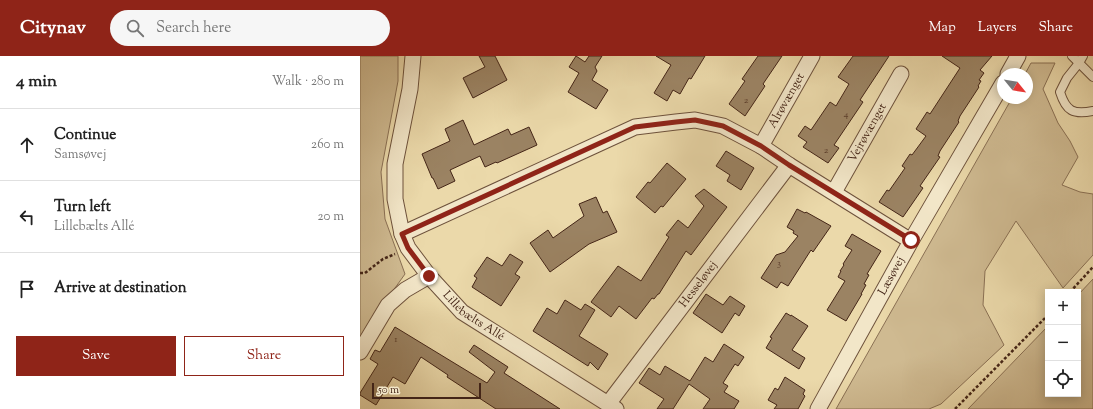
<!DOCTYPE html>
<meta charset="utf-8">
<style>
:root{--surface:#fff;--page:#f6f6f6;--text:#222;--muted:#767676;--line:#e0e0e0;--accent:#8f2418}
body{margin:0;font-family:"Sorts Mill Goudy",serif;background:var(--page);color:var(--text)}
.controls{position:absolute;right:12px;bottom:12px;display:grid;overflow:hidden;border-radius:0px;box-shadow:0 2px 10px #0003}
.controls button{width:36px;height:36px;display:grid;place-items:center;padding:0;border:0;border-bottom:1px solid var(--line);background:var(--surface);color:var(--text);font:20px sans-serif}
.compass{position:absolute;left:637px;top:12px;width:36px;height:36px;border-radius:50%;background:var(--surface);box-shadow:0 2px 10px #0003;rotate:120deg}
.scale{position:absolute;left:12px;bottom:10px;width:109px;box-sizing:border-box;padding-left:4px;border:2px solid #442517;border-top:0;font-size:11px;line-height:14px;white-space:nowrap;color:#442517;-webkit-text-stroke:3px #f2e6c8;paint-order:stroke}
.stop{position:absolute;width:12px;height:12px;margin:-9px;border:3px solid #8f2418;border-radius:50%;background:#fff}
.stop.end{background:#8f2418;border-color:#fff;box-shadow:0 1px 4px #0008}
.list{margin:0;padding:0;list-style:none}
h2{display:flex;justify-content:space-between;align-items:center;height:52px;margin:0;padding:0 16px;font-size:17px}
h2 small{font-size:13px;font-weight:400;color:var(--muted)}
.list li{display:grid;grid-template-columns:26px 1fr auto;gap:12px;align-items:center;box-sizing:border-box;height:72px;padding:0 16px;border-top:1px solid var(--line)}
.list b{display:block;font-size:15px;white-space:nowrap}
.list p{margin:0;font-size:13px;white-space:nowrap;color:var(--muted)}
.list em{font-size:13px;font-style:normal;color:var(--muted)}
.actions{display:flex;gap:8px;padding:12px 16px}
.actions a{flex:1;padding:9px 0;border:1px solid var(--accent);border-radius:0px;text-align:center;font-size:14px;color:var(--accent)}
.actions .main{background:var(--accent);color:#fff}
.icon{flex:none;width:22px;height:22px;fill:none;stroke:currentColor;stroke-width:2;stroke-linecap:round;stroke-linejoin:round}
.map{position:relative;flex:none;width:733px;height:353px;overflow:hidden}
header{display:flex;align-items:center;gap:24px;box-sizing:border-box;height:56px;padding:0 20px;background:var(--accent);color:#fff}
header strong{font-size:19px}
nav{display:flex;gap:22px;margin-inline-start:auto;font-size:14px}
.search{width:280px;height:36px;background:var(--page);display:flex;align-items:center;gap:10px;box-sizing:border-box;padding:0 14px;border-radius:22px;color:var(--muted);font-size:15px}
main{display:flex}
aside{flex:1;background:var(--surface)}
.map>svg:first-child{display:block}
.green{fill:#cfba91;stroke:#8a7054}
.building{fill:#9b8363;stroke:#442517}
.lines{fill:none;stroke-linecap:round;stroke-linejoin:round}
.service-casing{stroke:#6e523c;stroke-width:10}
.minor-casing{stroke:#6e523c;stroke-width:17}
.path{stroke:#442517;stroke-width:2.5;stroke-dasharray:3 2;stroke-linecap:butt}
.service{stroke:#f2e6c8;stroke-width:8}
.minor{stroke:#f2e6c8;stroke-width:15}
.route{stroke:#8f2418;stroke-width:5}
.labels{text-anchor:middle;dominant-baseline:central;stroke-width:3.5;stroke-linejoin:round;paint-order:stroke}
.number-label{font-size:10px;fill:#5a3c2a}
.street-label{font-size:12px;fill:#442517;stroke:#f2e6c8}
</style>
<header>
<strong>Citynav</strong>
<div class="search"><svg class="icon" aria-label="search" viewBox="0 0 24 24"><circle cx="10" cy="10" r="6"/><path d="M15 15l6 6"/></svg>Search here</div>
<nav><a>Map</a><a>Layers</a><a>Share</a></nav>
</header>
<main>
<aside>
<h2>4 min<small>Walk · 280 m</small></h2>
<ul class="list">
<li><svg class="icon" aria-label="ahead" viewBox="0 0 24 24"><path d="M12 20V5M6 11l6-6 6 6"/></svg><div><b>Continue</b><p>Samsøvej</p></div><em>260 m</em></li>
<li><svg class="icon" aria-label="left" viewBox="0 0 24 24"><path d="M17 20v-9H6M10 6l-5 5 5 5"/></svg><div><b>Turn left</b><p>Lillebælts Allé</p></div><em>20 m</em></li>
<li><svg class="icon" aria-label="arrive" viewBox="0 0 24 24"><path d="M6 21V4h12l-3 4 3 4H6"/></svg><div><b>Arrive at destination</b></div></li>
</ul>
<div class="actions"><a class="main">Save</a><a>Share</a></div>
</aside>
<div class="map">
<svg width="733" height="353" viewBox="0 0 733 353">
<rect width="100%" height="100%" fill="#ebd9aa"/>
<filter id="stains"><feTurbulence type="fractalNoise" baseFrequency=".005" numOctaves="4"/><feColorMatrix values="0 0 0 0 .2 0 0 0 0 .09 0 0 0 0 .02 0 0 0 .5 -.17"/></filter>
<radialGradient id="worn" r=".72"><stop offset=".6" stop-color="#630" stop-opacity="0"/><stop offset="1" stop-color="#630" stop-opacity=".3"/></radialGradient>
<g class="green">
<polygon points="0,0 38,0 38,25 21,116 25,163 45,218 0,281"/>
<polygon points="671,7 695,7 683,33 698,67 710,85 718,101 702,129 720,136 733,138 733,199 703,232 656,165 625,215 623,249 644,289 581,348 569,353 476,353 652,42 667,42 667,18 665,18"/>
<polygon points="733,223 733,353 608,353 688,270 688,338 718,338 718,239"/>
</g>
<g class="building">
<polygon points="119,0 135,0 147,24 113,42 103,22 125,11"/>
<polygon points="216,0 225,6 229,0 242,0 235,11 237,15 232,24 248,34 236,53 208,36 219,17 209,11"/>
<polygon points="296,0 345,0 331,23 329,22 320,38 313,34 307,45 294,37 311,9"/>
<polygon points="398,0 422,0 403,28 405,30 385,60 369,48 385,25 382,23"/>
<polygon points="493,0 529,0 500,44 503,46 474,89 479,92 468,107 443,91 447,86 438,80 445,70 451,74 470,46 476,50 489,28 478,21"/>
<polygon points="582,0 632,0 620,14 624,17 619,24 621,25 618,30 619,31 600,60 598,65 599,66 580,95 578,100 580,101 560,130 563,132 543,161 519,146 527,134 529,135 545,112 542,110 550,98 552,99 566,80 556,73 567,56 570,58 600,12"/>
<polygon points="103,64 114,89 148,73 151,79 169,71 177,89 137,107 136,106 125,111 120,100 90,114 95,125 78,133 73,122 72,122 62,98 90,85 85,73"/>
<polygon points="366,95 394,112 381,134 367,125 370,119 356,110"/>
<polygon points="307,107 326,123 303,151 301,150 295,157 276,141 288,126 290,127"/>
<polygon points="344,133 367,151 331,199 326,195 299,238 298,238 294,243 292,242 276,263 259,250 251,261 231,246 258,210 281,225 309,181 306,179 318,164 328,172 344,150 335,140"/>
<polygon points="236,141 243,157 247,155 257,176 229,188 190,216 170,187 188,174 193,182 224,160 219,148"/>
<polygon points="437,153 445,157 446,156 471,170 453,196 451,194 428,230 421,226 417,232 401,222 416,199 425,196 438,180 433,177 434,175 427,171"/>
<polygon points="492,178 521,195 507,218 509,219 504,228 506,229 501,238 502,238 486,265 467,254 485,225 478,221 481,215 480,215 484,209 483,208 492,194 485,190"/>
<polygon points="150,198 163,206 155,218 160,221 141,250 112,231 117,222 114,220 127,201 142,210"/>
<polygon points="346,238 363,249 370,240 385,250 379,260 375,257 362,277 333,257"/>
<polygon points="205,244 221,254 225,248 235,254 219,280 248,298 238,314 230,306 228,310 173,275 187,252 197,258"/>
<polygon points="426,257 431,260 431,259 448,270 432,294 445,302 439,313 406,292 412,282 410,281"/>
<polygon points="35,271 127,327 135,316 109,296 114,289 148,311 144,317 200,353 136,353 87,321 88,319 61,301 45,328 33,321 16,349 0,339 0,337 18,308 10,303 15,294 20,296"/>
<polygon points="364,288 384,301 378,310 375,308 363,327 368,330 364,336 379,345 374,353 343,353 350,343 329,328 313,353 297,353 304,343 279,327 289,312 300,319 305,310 330,325 345,301 353,306"/>
<polygon points="425,321 445,334 443,338 445,340 438,353 414,353 417,349 408,344 415,332 418,334"/>
</g>
<g class="lines">
<defs>
<g id="service">
<polyline points="712,0 733,21"/>
<path d="M723,0l-4,7 -12,15 -7,14c6,19 13,23 33,19"/>
</g>
<g id="minor">
<path id="s1" d="M53,0l-3,33 -15,75v35l7,35 6,14 21,28 33,36 154,97"/>
<polyline points="648,18 658,0"/>
<path id="s2" d="M401,90l51,-90"/>
<path id="s3" d="M474,136l67,-118"/>
<polyline points="42,178 275,71 316,66 335,64 363,70 401,90 429,109 551,185"/>
<polyline points="0,296 28,249 45,234 69,220"/>
<path id="s4" d="M248,348l181,-239"/>
<path id="s5" d="M458,353l93,-168 92,-158"/>
</g>
</defs>
<use href="#service" class="service-casing"/>
<use href="#minor" class="minor-casing"/>
<g class="path">
<polyline points="0,217 5,217 23,203 35,198"/>
<polyline points="710,236 733,211"/>
<polyline points="595,353 688,259"/>
</g>
<use href="#service" class="service"/>
<use href="#minor" class="minor"/>
</g>
<g class="lines">
<polyline class="route" points="69,220 48,192 42,178 275,71 316,66 335,64 363,70 401,90 429,109 551,184"/>
</g>
<g class="labels">
<g class="number-label">
<text x="386" y="44">2</text>
<text x="486" y="58">4</text>
<text x="466" y="94">2</text>
<text x="419" y="207">3</text>
<text x="36" y="283">1</text>
</g>
<g class="street-label">
<text stroke="none"><textPath href="#s2" startOffset="52">Alrøvænget</textPath></text>
<text stroke="none"><textPath href="#s3" startOffset="68">Vejrøvænget</textPath></text>
<text stroke="none"><textPath href="#s5" startOffset="152">Læsøvej</textPath></text>
<text stroke="none"><textPath href="#s4" startOffset="150">Hesseløvej</textPath></text>
<text stroke="none"><textPath href="#s1" startOffset="291">Lillebælts Allé</textPath></text>
</g>
</g>
<rect width="100%" height="100%" filter="url(#stains)"/>
<rect width="100%" height="100%" fill="url(#worn)"/>
</svg>
<div class="controls">
<button>+</button>
<button>−</button>
<button><svg class="icon" aria-label="locate" viewBox="0 0 24 24"><circle cx="12" cy="12" r="6"/><path d="M12 2v4M12 18v4M2 12h4M18 12h4"/></svg></button>
</div>
<svg class="compass" viewBox="-18 -18 36 36"><path d="M0-13l5 13h-10z" fill="#e53935"/><path d="M0 13l5-13h-10z" fill="#767676"/></svg>
<div class="scale">50 m</div>
<div class="stop" style="left:551px;top:184px"></div>
<div class="stop end" style="left:69px;top:220px"></div>
</div>
</main>
